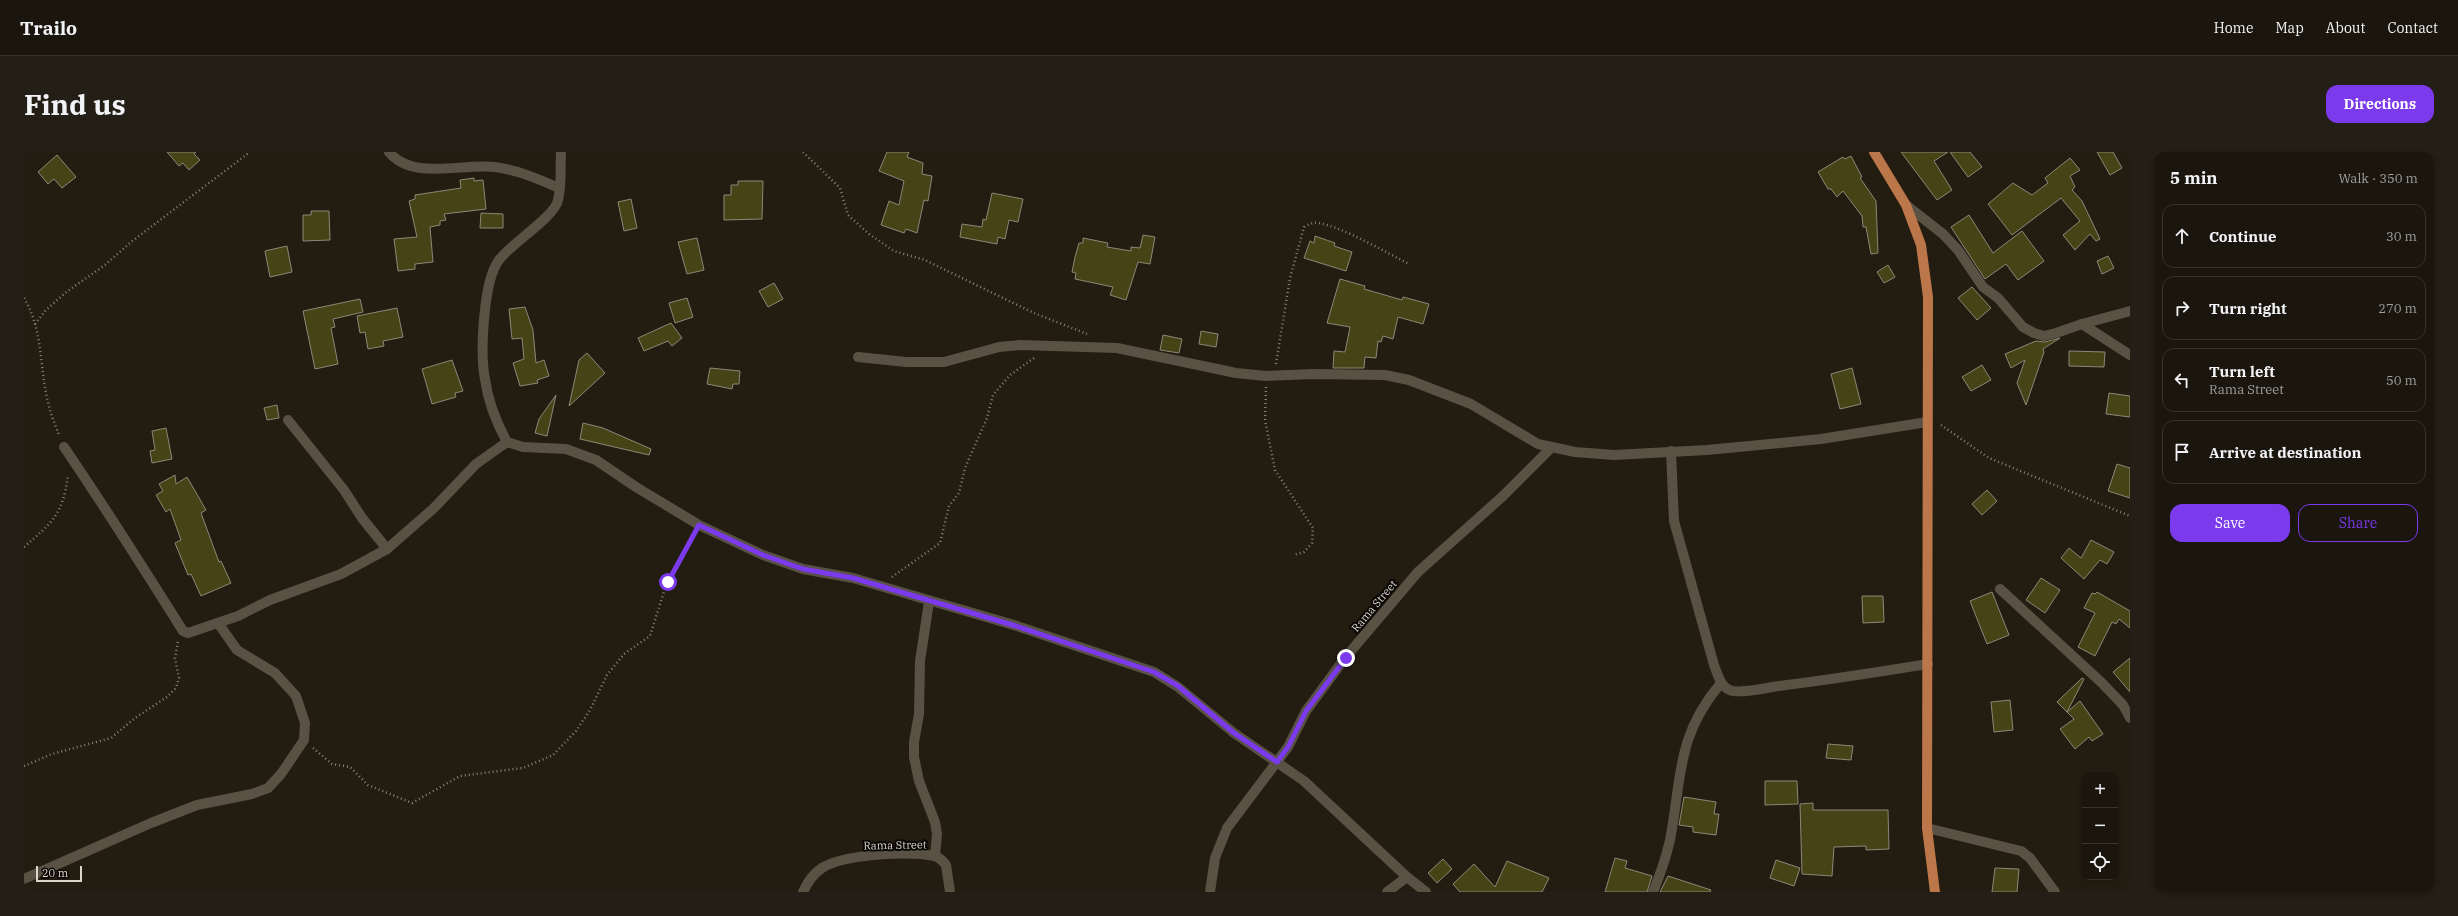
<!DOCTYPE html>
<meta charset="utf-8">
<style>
:root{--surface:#1a150d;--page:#231e16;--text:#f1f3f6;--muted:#9f9f9d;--line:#38342e;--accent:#7c3aed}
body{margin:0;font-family:"IBM Plex Serif",serif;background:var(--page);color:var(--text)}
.controls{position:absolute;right:12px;bottom:12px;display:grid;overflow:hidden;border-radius:8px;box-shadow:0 2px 6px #0003}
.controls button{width:36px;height:36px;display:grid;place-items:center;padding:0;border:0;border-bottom:1px solid var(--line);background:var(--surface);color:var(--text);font:20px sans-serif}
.scale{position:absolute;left:12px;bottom:10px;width:46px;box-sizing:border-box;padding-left:4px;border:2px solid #dad5cd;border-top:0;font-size:11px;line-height:14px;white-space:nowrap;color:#dad5cd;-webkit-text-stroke:3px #0a0704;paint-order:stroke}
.stop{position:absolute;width:12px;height:12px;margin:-9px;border:3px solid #7c3aed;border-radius:50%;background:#fff}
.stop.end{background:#7c3aed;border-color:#fff;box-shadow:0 1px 4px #0008}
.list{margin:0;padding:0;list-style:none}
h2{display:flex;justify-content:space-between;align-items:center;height:52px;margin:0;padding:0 16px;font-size:17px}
h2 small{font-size:13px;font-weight:400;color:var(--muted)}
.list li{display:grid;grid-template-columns:26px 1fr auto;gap:12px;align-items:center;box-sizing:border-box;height:64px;margin:0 8px 8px;padding:0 8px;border:1px solid var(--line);border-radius:12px}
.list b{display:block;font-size:15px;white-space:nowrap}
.list p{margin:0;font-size:13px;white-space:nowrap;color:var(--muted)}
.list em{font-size:13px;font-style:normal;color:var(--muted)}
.actions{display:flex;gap:8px;padding:12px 16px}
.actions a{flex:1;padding:9px 0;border:1px solid var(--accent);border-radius:12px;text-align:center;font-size:14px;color:var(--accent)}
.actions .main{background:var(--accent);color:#fff}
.icon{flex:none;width:22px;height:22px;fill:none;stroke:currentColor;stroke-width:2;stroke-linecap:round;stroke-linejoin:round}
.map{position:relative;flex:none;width:2106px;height:740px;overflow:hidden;border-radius:12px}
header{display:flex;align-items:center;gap:24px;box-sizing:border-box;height:56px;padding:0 20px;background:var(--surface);border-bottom:1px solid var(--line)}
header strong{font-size:19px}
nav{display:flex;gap:22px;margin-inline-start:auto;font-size:14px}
.intro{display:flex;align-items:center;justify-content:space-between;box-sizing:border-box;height:96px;padding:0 24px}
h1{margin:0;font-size:28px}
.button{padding:10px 18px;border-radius:12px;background:var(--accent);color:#fff;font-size:14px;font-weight:700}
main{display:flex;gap:24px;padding:0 24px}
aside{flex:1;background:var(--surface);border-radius:12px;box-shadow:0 2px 6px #0003}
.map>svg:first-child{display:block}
.building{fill:#464416;stroke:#898979}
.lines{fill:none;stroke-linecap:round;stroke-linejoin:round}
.path{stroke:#878178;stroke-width:2.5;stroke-dasharray:1 3;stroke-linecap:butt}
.minor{stroke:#595144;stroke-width:10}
.major{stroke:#bb7649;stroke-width:10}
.route{stroke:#7c3aed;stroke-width:5}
.labels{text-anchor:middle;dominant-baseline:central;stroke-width:4;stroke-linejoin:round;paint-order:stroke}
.street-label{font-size:11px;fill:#dad5cd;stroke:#0a0704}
</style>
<header>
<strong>Trailo</strong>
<nav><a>Home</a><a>Map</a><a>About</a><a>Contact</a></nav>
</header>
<div class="intro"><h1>Find us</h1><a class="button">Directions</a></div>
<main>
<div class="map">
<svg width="2106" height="740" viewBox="0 0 2106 740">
<rect width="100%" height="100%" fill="#231c11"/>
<g class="building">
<polygon points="143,0 172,0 170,2 176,8 165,18 159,11 155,14"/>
<polygon points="863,0 885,0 883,5 899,11 898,22 908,24 904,49 900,48 893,81 882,77 880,81 857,73 865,49 875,53 880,29 855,19"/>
<polygon points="1877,0 1924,0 1910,9 1928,38 1913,48"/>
<polygon points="1926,0 1946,0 1958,15 1944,25"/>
<polygon points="2073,0 2089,0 2098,16 2086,23"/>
<polygon points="33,3 52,25 38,36 30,27 24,32 14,20"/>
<polygon points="1827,4 1838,25 1836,26 1852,49 1854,101 1847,102 1842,75 1839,75 1838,64 1819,39 1813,45 1807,37 1804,37 1794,20 1819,5 1821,7"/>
<polygon points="2046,6 2056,18 2046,24 2051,35 2048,38 2058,49 2076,87 2072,89 2066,82 2051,98 2039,83 2056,69 2037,46 1988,83 1964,52 1989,31 2008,43 2024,31 2021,26"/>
<polygon points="450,26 450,29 459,28 462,57 420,62 422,68 416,69 416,73 406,75 409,110 391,112 391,117 374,119 370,87 393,85 385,49 391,47 391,43 437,36 436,28"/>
<polygon points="714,29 739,29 738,67 700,68 700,43 707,43 707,33 714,33"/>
<polygon points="968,41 999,47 994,70 985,68 981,87 974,85 973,92 936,85 938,72 958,75 959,67 962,68"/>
<polygon points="607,47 613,76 600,79 594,50"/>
<polygon points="287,59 305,59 306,88 279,89 279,63 287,63"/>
<polygon points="457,61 479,62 479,76 456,76"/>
<polygon points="1945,63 1969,101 1998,79 2020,109 1994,128 1982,112 1961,127 1927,75"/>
<polygon points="1119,83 1131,85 1126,112 1114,110 1102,148 1086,143 1089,135 1051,127 1052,121 1048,120 1051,105 1055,91 1059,91 1059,86 1084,91 1083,95 1107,99 1107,95 1116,96"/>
<polygon points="1291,84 1311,91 1310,94 1328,100 1322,119 1280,106 1286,89 1290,91"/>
<polygon points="673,86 680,118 663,122 654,90"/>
<polygon points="263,94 268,120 246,125 241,99"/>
<polygon points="2084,104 2090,116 2078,122 2073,109"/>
<polygon points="1864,113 1871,125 1860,131 1853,120"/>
<polygon points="1316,127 1341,134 1340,137 1378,148 1379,145 1405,152 1399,172 1374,165 1369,187 1359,184 1357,190 1354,189 1352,206 1341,205 1340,216 1309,216 1310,199 1321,200 1326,175 1303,171"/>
<polygon points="750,131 759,147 744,155 735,139"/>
<polygon points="1948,135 1967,156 1953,168 1934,146"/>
<polygon points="663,146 669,165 651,171 645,151"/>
<polygon points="336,147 339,160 309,167 311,175 307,176 314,212 291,217 279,159"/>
<polygon points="501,155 509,178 512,211 520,208 525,224 513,228 514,231 496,234 489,211 500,207 498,186 488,187 485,157"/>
<polygon points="373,156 379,185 359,189 360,194 344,197 341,180 336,181 333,164"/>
<polygon points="647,171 658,186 648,194 644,189 620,199 614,186"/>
<polygon points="1177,179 1194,182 1192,195 1175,192"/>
<polygon points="1139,183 1158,187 1155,201 1136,198"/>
<polygon points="2036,186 2019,197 2020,200 2002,253 1993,231 2001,208 1987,216 1981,202 2012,189 2021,190"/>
<polygon points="2045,199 2081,200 2080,215 2045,214"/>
<polygon points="563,201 581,221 545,254 555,208"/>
<polygon points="428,208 439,239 431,241 432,245 408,252 398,217"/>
<polygon points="1958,213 1967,228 1947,239 1938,225"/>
<polygon points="686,216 716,219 715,232 709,232 708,237 683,232"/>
<polygon points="1828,216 1837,252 1816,257 1807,222"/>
<polygon points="2085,241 2106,244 2106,265 2082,262"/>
<polygon points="532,243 523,284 511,281 515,267"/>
<polygon points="253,253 255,266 243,268 240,256"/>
<polygon points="559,271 579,276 627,297 625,303 556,287"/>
<polygon points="142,276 148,307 128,311 126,299 131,298 128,279"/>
<polygon points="2093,312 2106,316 2106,346 2084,339"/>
<polygon points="151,323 152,332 163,325 182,358 177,361 195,410 197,409 207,431 177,444 167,422 164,423 151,391 157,388 146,357 142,360 132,343 139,339 135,332"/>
<polygon points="1963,338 1973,349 1958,363 1948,352"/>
<polygon points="2067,388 2090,400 2083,412 2076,408 2060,427 2037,406 2045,396 2057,406"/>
<polygon points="2017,426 2036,438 2021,461 2002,448"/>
<polygon points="1968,440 1985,483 1963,492 1946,449"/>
<polygon points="2073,440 2106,459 2106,476 2095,467 2092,472 2088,470 2071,504 2054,495 2071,461 2060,456 2068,441 2071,442"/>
<polygon points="1838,444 1859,444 1860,470 1839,471"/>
<polygon points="2106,506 2106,540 2089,520"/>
<polygon points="2058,526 2060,527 2043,560 2033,550"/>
<polygon points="1986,548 1989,578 1970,580 1967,550"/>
<polygon points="2056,549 2079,582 2068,589 2065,585 2051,597 2036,577 2050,567 2043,560"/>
<polygon points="1804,592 1829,594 1827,608 1802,606"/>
<polygon points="1741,629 1773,629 1774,652 1741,653"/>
<polygon points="1660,645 1692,650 1690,662 1695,662 1692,683 1669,680 1669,675 1655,673"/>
<polygon points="1789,651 1789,658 1864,658 1865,697 1842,698 1842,694 1810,695 1808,724 1778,722 1776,652"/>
<polygon points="1591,706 1603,709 1601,716 1628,724 1623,740 1581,740"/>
<polygon points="1419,707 1428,717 1413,731 1404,721"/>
<polygon points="1752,708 1776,716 1770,734 1746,726"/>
<polygon points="1483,709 1525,726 1518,740 1436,740 1429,732 1450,712 1471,735"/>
<polygon points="1971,716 1995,717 1993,740 1968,740"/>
<polygon points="1644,724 1687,738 1686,740 1636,740"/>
</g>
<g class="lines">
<g class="path">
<polyline points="779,0 816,36 824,63 845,82 870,99 901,108 1010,161 1063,182"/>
<path d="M0,146c20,33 15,72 25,108 2,10 7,20 10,29"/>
<polyline points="11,172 22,158 41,141 81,113 107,90 226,0"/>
<path d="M1252,212l14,-86 14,-51c5,-3 9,-5 15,-4 26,5 66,29 90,41"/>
<polyline points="1242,235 1241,268 1251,318 1289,376 1288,391 1280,400 1269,403"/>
<polyline points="1917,273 1965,306 2106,364"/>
<path d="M0,395c29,-25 39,-33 44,-72"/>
<polyline points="868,425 916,391 925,354 935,341 941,316 963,266 969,243 986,223 1010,206"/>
<polyline points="289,596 308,612 326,615 344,633 388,651 436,624 499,616 529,603 552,579 566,558 583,523 600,502 626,484 643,430 669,383"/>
<polyline points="0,614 28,602 87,586 111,566 143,545 152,536 155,526 151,506 154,489"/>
</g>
<g class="minor">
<path d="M365,0c24,29 72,11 106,15 23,3 43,12 64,21"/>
<path d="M537,0c-1,15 1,33 -3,48 -3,17 -48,44 -59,60 -16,21 -19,94 -14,119 3,22 11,43 22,63l16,5 43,2 30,11 40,27 63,38 64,30 40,14 50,9 164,48 137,46 24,15 56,46 70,48 103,96 19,15"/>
<polyline points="1882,53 1919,82 1934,98 1959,135 1974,146 1999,175 2010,181 2020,184 2032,181 2058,172 2106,159"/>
<polyline points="2058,172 2106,203"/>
<polyline points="834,205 882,210 920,210 975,195 996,193 1093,196 1212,221 1242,224 1290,222 1361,223 1385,228 1447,252 1514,292 1551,300 1590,303 1683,298 1797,287 1903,270"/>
<polyline points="264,268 320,338 338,366 363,397"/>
<path d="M40,295c41,60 80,122 119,184l5,2 50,-17 32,-16 71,-26 46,-25 47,-41 42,-44 31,-22"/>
<path d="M1647,299l3,70 40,144c4,10 7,24 19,26 14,2 32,-3 46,-5 50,-6 99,-14 149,-22"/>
<polyline points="1976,437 2078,531 2099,553 2106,566"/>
<polyline points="905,450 896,509 895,562 890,590 890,605 895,629 911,670 913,682 911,704"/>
<polyline points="1903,676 1997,699 2006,706 2031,740"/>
<polyline points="0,727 127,671 173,653 228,642 244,636 257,622 280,588 281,571 272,544 251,521 213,498 194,471"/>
<path d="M779,740c4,-9 10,-18 19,-24 22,-14 85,-17 112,-12 5,1 9,5 12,9l4,27"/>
<polyline points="1186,740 1191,706 1203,676 1264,595 1282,559 1321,506 1394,420 1479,344 1527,296"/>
<polyline points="1363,740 1383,725"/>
<path d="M1629,740c7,-17 13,-34 17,-52 12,-63 6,-104 51,-157"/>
</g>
<polyline class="major" points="1850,0 1882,53 1897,93 1904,145 1903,676 1911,740"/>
</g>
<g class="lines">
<polyline class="route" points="644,430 675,373 739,403 779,417 829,426 992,474 1130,520 1154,534 1210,581 1253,610 1264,595 1282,559 1322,506"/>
</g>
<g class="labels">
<g class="street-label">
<text transform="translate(1350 454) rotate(-50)">Rama Street</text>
<text transform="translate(871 693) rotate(-1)">Rama Street</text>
</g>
</g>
</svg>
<div class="controls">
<button>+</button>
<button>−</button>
<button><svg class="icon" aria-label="locate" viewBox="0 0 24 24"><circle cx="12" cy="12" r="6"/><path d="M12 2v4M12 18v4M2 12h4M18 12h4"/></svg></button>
</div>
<div class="scale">20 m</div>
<div class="stop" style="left:644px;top:430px"></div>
<div class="stop end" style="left:1322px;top:506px"></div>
</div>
<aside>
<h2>5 min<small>Walk · 350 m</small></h2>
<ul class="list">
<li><svg class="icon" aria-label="ahead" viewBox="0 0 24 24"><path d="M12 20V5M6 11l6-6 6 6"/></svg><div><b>Continue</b></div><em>30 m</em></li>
<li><svg class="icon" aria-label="right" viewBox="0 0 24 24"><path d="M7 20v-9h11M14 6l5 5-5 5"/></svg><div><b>Turn right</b></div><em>270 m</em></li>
<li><svg class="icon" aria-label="left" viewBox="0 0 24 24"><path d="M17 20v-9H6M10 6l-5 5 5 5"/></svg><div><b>Turn left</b><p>Rama Street</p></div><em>50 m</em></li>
<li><svg class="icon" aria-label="arrive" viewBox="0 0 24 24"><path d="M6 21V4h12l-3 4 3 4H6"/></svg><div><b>Arrive at destination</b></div></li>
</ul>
<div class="actions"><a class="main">Save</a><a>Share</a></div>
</aside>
</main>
